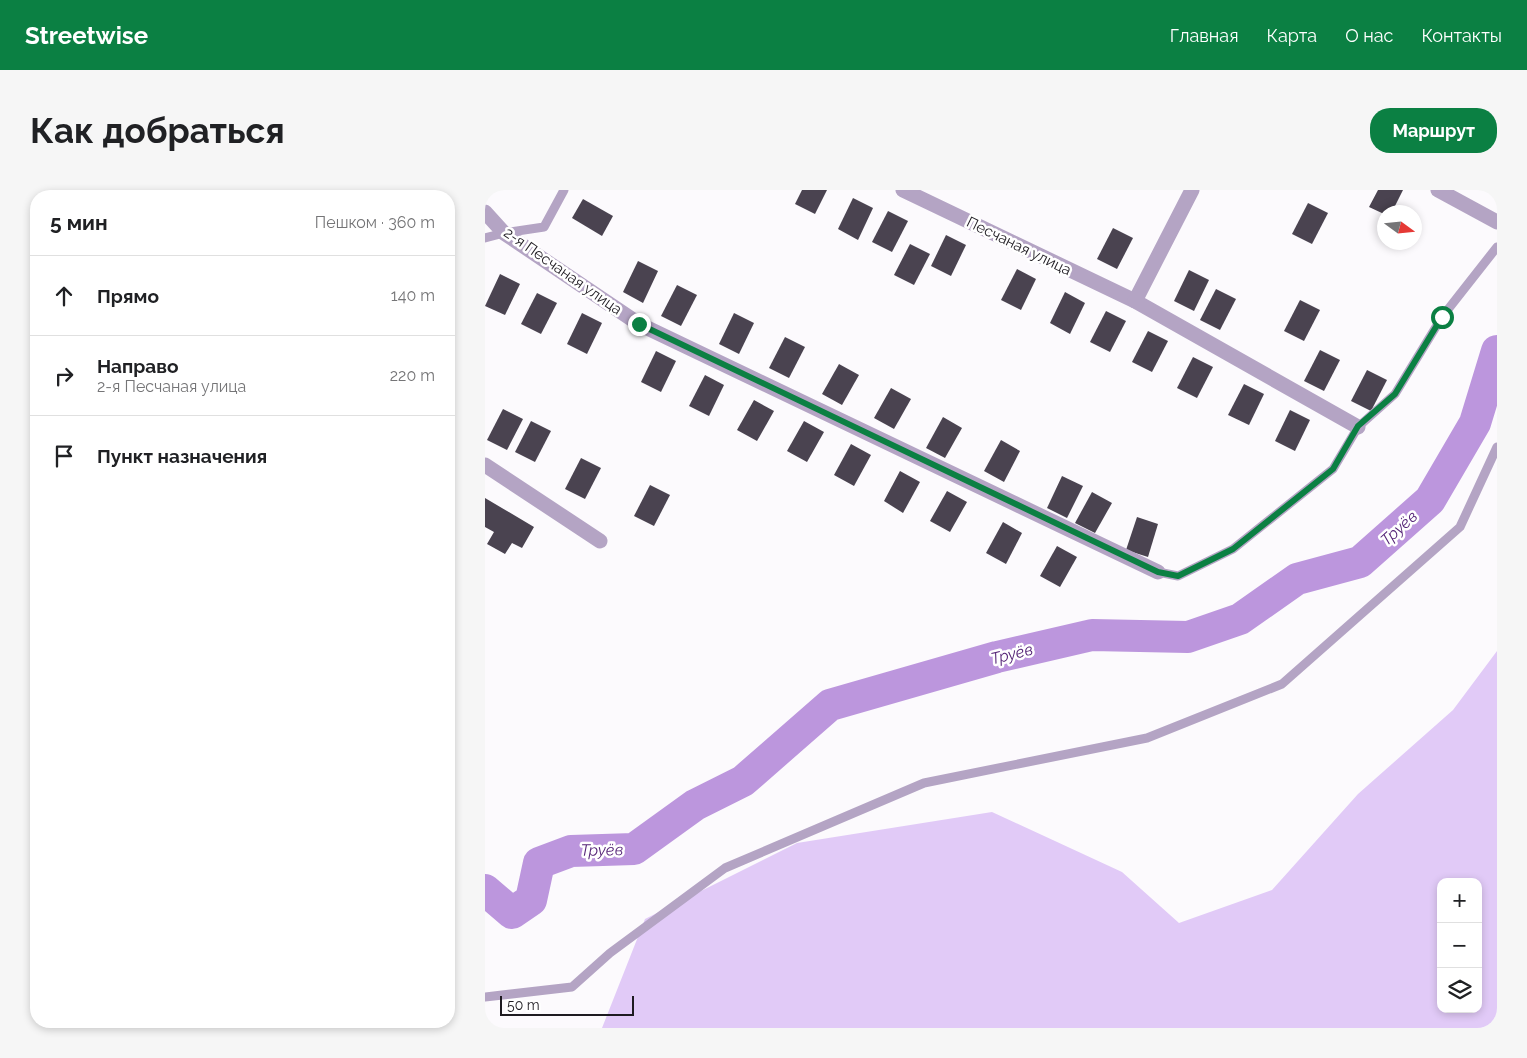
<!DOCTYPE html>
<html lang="ru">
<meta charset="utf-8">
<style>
:root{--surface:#fff;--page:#f6f6f6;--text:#202124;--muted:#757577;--line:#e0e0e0;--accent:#0b8043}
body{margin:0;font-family:Raleway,sans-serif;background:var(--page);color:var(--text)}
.controls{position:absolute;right:15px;bottom:15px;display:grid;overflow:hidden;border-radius:10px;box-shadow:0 2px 8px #0003}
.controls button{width:45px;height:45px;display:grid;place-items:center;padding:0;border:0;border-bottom:1px solid var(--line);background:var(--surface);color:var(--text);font:25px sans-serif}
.compass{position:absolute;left:892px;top:15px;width:45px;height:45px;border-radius:50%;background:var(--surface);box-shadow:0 2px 8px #0003;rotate:105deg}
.scale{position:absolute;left:15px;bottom:12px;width:134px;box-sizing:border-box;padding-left:5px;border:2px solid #1e1b21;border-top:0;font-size:14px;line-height:18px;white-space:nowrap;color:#1e1b21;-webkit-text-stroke:4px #fff;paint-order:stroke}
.stop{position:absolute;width:15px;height:15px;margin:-11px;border:4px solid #0b8043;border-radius:50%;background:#fff}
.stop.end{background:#0b8043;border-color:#fff;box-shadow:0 1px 5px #0008}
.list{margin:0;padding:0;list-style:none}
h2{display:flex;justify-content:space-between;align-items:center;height:65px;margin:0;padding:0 20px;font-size:21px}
h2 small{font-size:16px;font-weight:400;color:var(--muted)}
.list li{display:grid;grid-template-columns:32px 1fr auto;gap:15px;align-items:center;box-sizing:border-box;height:80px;padding:0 20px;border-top:1px solid var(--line)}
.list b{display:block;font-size:19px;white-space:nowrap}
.list p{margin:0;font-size:16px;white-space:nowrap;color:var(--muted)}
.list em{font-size:16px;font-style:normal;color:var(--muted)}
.icon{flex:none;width:28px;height:28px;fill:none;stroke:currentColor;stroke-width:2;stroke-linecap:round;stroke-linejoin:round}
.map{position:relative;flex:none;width:1012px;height:838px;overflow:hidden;border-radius:20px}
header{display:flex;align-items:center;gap:30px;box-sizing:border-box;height:70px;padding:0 25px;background:var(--accent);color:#fff}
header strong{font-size:24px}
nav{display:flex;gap:28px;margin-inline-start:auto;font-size:18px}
.intro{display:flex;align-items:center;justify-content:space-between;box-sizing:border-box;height:120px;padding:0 30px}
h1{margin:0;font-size:35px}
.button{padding:12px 22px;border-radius:20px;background:var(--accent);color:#fff;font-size:18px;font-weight:700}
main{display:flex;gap:30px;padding:0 30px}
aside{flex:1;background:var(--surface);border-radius:20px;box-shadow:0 2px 8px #0003}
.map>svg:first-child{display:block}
.green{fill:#e1caf7;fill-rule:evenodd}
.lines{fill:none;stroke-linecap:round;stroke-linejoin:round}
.river{stroke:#bc96dd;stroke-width:32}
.building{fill:#4a4350}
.service{stroke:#b4a4c4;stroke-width:9}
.minor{stroke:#b4a4c4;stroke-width:15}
.route{stroke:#0b8043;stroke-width:6}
.labels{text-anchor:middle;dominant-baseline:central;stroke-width:5;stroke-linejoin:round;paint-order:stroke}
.street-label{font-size:15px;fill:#1e1b21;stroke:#fff}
.water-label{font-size:16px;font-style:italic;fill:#542376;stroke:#fff}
</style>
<header>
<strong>Streetwise</strong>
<nav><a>Главная</a><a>Карта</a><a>О нас</a><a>Контакты</a></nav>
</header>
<div class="intro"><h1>Как добраться</h1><a class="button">Маршрут</a></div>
<main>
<aside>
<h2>5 мин<small>Пешком · 360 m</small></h2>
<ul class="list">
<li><svg class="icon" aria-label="ahead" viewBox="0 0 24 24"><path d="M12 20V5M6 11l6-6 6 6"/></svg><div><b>Прямо</b></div><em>140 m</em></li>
<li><svg class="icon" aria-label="right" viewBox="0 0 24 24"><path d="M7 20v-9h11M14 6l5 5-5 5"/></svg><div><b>Направо</b><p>2-я Песчаная улица</p></div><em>220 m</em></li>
<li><svg class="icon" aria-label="arrive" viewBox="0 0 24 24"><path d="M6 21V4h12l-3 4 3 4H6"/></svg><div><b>Пункт назначения</b></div></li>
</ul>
</aside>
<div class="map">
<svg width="1012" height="838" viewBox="0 0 1012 838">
<rect width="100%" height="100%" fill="#fcfafd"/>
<path class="green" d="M1012,461v377h-895l43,-109 152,-76 195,-31 130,60 57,51 93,-33 86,-96 95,-84zM956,692h37v127h-37z"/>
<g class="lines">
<polyline class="river" points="0,700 27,723 46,710 54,673 86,661 149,659 210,615 258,591 345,515 512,467 607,445 703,447 755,429 812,389 875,372 945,310 990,233 1012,161"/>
</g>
<g class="building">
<polygon points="317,0 342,0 330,24 310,14"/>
<polygon points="893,0 918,0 907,22 899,22 899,24 884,17"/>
<polygon points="368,8 388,18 373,50 353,39"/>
<polygon points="98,9 128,26 117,46 87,28"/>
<polygon points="823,13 843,23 827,54 807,44"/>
<polygon points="403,21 423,31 407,62 387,52"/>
<polygon points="628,38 648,48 632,79 612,69"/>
<polygon points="461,45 481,55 466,86 446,76"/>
<polygon points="425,54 445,64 429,95 409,85"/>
<polygon points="153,71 173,81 158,113 138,102"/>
<polygon points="532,79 551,89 536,120 516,110"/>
<polygon points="704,80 724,90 709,121 689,111"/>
<polygon points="15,84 35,94 20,125 0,116"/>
<polygon points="192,95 212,105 196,136 176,126"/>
<polygon points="731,99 751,109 735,140 715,130"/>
<polygon points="580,102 600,113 585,144 565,133"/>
<polygon points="52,103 72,113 56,144 36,134"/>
<polygon points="815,110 835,120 819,151 799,141"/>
<polygon points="621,121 641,131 625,162 605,152"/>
<polygon points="97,123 117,133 102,164 82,154"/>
<polygon points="249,123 269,133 254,164 234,154"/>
<polygon points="663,141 683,151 667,182 647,172"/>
<polygon points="300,147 320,157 304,188 284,178"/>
<polygon points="835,160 855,170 839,201 819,191"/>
<polygon points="171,161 191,171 176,202 156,192"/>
<polygon points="708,167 728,177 712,208 692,198"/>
<polygon points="354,174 374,185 357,215 337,204"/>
<polygon points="882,180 902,190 886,221 866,211"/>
<polygon points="220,185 239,195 224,226 204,216"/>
<polygon points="759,194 779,204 764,235 743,225"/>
<polygon points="406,198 426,209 409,239 389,228"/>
<polygon points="269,210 289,221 272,251 252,240"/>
<polygon points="18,219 38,229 22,260 2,250"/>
<polygon points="805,220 825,230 810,261 790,251"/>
<polygon points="458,227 477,238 460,268 441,258"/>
<polygon points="46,231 66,241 50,272 30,262"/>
<polygon points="319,231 339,242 322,272 302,261"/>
<polygon points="516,250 535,261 519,292 499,281"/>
<polygon points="366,254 386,265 369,296 349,285"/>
<polygon points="96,268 116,278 100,309 80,299"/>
<polygon points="415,281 435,292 418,323 399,311"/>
<polygon points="577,286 598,296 582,328 562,318"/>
<polygon points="165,295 185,305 169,336 149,326"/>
<polygon points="462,301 482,312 465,342 445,331"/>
<polygon points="607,302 627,313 610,343 590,333"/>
<polygon points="0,308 49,337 37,358 27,353 20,364 2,354 9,342 0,337"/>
<polygon points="652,327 673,334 663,367 641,360"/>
<polygon points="518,332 537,343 521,374 501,363"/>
<polygon points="572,356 592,367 575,397 555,386"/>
</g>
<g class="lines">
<g class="service">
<polyline points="0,48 19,43 59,37 79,0"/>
<polyline points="673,382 693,386 748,359 848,279 873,237 910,204 957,127 1012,57"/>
<polyline points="0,807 87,797 125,763 240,678 439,593 662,548 797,494 975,337 1012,257"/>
</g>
<g class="minor">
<polyline points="418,0 650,111"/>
<polyline points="707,0 650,111 873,237"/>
<polyline points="953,0 1012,32"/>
<polyline points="0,22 19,43 154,134 673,382"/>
<polyline points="0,275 115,351"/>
</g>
</g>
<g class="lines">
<polyline class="route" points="154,134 673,382 693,386 748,359 848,279 873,236 910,204 957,127"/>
</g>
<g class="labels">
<g class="street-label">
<text transform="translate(534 56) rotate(26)">Песчаная улица</text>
<text transform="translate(78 81) rotate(35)">2-я Песчаная улица</text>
</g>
<g class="water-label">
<text transform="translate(914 338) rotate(-42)">Труёв</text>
<text transform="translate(527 464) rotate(-14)">Труёв</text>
<text transform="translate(117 660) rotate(-1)">Труёв</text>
</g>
</g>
</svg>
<div class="controls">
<button>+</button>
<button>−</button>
<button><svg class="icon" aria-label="layers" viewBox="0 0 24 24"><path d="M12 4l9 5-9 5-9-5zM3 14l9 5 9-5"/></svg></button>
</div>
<svg class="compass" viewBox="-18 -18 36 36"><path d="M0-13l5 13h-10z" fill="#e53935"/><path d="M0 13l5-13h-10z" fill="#757577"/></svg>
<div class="scale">50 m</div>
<div class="stop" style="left:957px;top:127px"></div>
<div class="stop end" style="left:154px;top:134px"></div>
</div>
</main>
